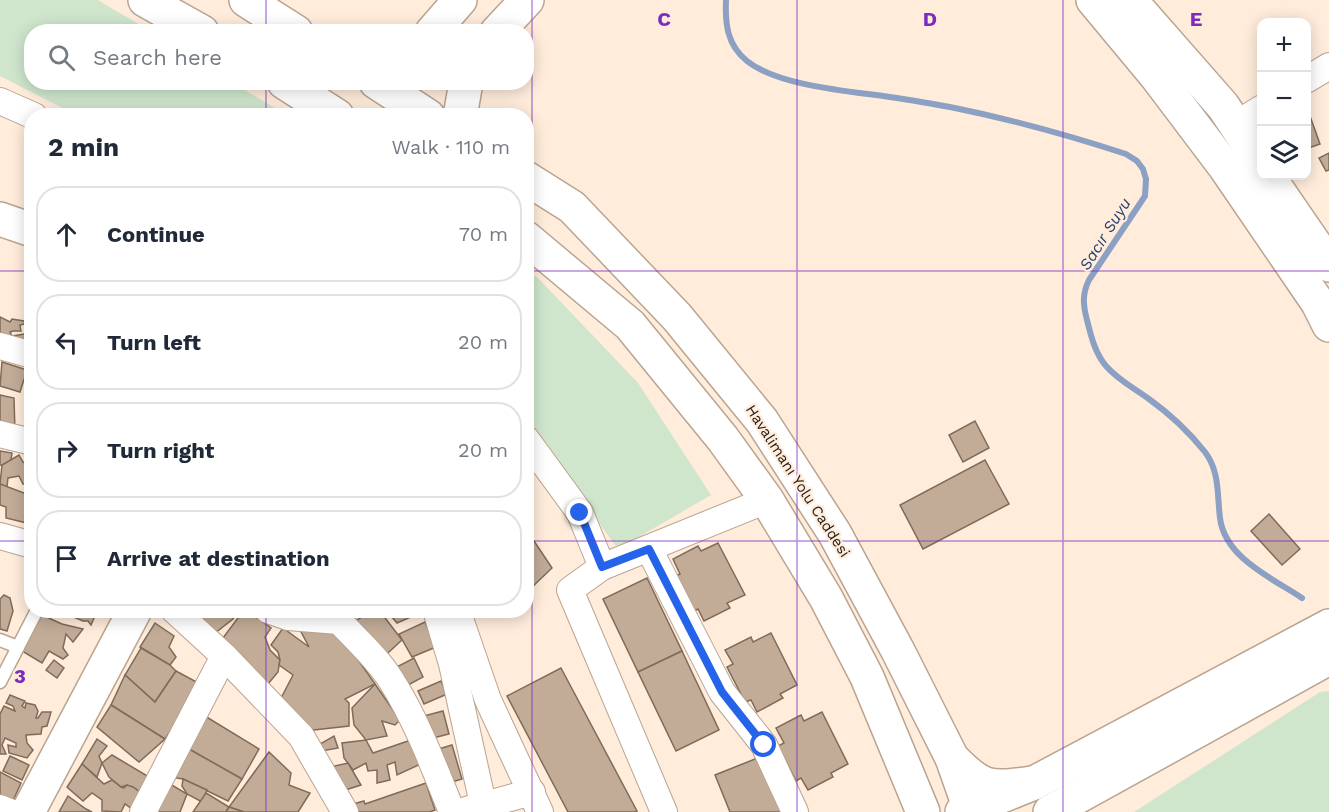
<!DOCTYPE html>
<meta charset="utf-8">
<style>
:root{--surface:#fff;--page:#f6f6f7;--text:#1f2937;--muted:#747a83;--line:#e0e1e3}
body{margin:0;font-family:"Work Sans",sans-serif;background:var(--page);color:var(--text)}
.controls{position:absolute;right:18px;top:18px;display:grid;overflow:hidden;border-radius:12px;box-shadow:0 3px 15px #0003}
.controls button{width:54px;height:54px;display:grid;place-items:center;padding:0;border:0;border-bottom:2px solid var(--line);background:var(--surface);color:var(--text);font:30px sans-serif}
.stop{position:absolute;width:18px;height:18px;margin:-14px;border:4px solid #2563eb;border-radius:50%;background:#fff}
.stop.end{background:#2563eb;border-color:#fff;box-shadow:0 2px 6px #0008}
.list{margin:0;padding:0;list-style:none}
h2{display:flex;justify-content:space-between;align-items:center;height:78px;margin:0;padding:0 24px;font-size:26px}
h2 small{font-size:20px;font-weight:400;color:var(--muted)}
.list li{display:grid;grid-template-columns:39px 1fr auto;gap:18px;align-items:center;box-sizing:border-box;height:96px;margin:0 12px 12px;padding:0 12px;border:2px solid var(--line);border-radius:24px}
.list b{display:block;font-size:22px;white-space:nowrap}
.list em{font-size:20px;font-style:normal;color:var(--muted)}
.icon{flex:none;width:33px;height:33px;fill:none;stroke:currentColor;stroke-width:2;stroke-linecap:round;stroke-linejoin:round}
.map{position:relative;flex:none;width:1329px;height:812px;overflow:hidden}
.search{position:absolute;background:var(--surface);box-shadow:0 3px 15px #0003;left:24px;top:24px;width:510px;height:66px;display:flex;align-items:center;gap:15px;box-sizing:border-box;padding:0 21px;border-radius:24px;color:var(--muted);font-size:22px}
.panel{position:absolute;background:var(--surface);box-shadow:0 3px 15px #0003;left:24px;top:108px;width:510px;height:510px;border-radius:24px}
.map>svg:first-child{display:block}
.green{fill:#cfe6cd}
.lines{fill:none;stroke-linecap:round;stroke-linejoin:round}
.stream{stroke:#8ca0c3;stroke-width:6}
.building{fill:#c2ac98;stroke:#7f6b58;stroke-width:1.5}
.lane-casing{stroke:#baa490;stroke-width:15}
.street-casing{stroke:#baa490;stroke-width:28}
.secondary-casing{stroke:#baa490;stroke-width:36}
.highway-casing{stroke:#baa490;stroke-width:36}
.lane{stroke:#fff;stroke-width:12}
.street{stroke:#fff;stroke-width:26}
.secondary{stroke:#fff;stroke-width:33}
.highway{stroke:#fff;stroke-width:33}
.route{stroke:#2563eb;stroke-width:8}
.grid{fill:none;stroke:#7b2cbf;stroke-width:1.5;stroke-opacity:0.55}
.labels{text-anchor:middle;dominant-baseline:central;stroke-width:4.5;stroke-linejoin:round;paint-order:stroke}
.street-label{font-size:15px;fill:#221a13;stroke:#ffecdb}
.water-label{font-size:16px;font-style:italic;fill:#26406e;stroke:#ffecdb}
.grid-label{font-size:20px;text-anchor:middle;font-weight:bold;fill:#7b2cbf;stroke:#ffecdb;stroke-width:4.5;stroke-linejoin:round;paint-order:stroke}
</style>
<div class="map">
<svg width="1329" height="812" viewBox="0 0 1329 812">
<rect width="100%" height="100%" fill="#ffecdb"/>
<g class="green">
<polygon points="0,0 98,0 150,31 32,32 32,82 233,83 287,115 76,115 0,76"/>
<polygon points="526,270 538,278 638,383 711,495 618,549 527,424"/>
<polygon points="1329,691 1329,812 1134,812 1320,692"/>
</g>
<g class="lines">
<path class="stream" d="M726,0c-1,24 1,45 21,61 30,24 98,30 136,35 22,3 45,7 67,11 60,12 118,28 176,47l11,7 6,8 3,10 -1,17 -56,84c-7,14 -6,25 -2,40 4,16 8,33 19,46 12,14 28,22 43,33 21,15 40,33 56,53 15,20 12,43 15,66 5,40 52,60 82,80"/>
</g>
<g class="building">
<polygon points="1306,105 1320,144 1306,149"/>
<polygon points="1329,153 1329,170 1326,171 1319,158"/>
<polygon points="0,317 10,322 12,319 24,321 25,324 20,325 21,331 13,331 10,332 12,336 25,334 24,340 0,343"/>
<polygon points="2,362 27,370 20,392 0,386"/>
<polygon points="0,395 14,398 15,432 0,428"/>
<polygon points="975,421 989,448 963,462 949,435"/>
<polygon points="0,451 12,453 10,466 0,465"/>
<polygon points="19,455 23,462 32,467 25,473 31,484 23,484 19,476 8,478 7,487 0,484 2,465"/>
<polygon points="985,460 1009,504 923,549 900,505"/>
<polygon points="0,484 32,496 32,513 30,513 27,523 6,518 6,507 0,505"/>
<polygon points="1269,514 1300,549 1282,565 1251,531"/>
<polygon points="534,541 552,568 530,589 526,589 526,545"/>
<polygon points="718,543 745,595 727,603 730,608 704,621 698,609 692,612 675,576 680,574 673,559 698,546 701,551"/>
<polygon points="647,578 682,651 638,672 603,599"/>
<polygon points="4,595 10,598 13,611 7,631 0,629 0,599"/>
<polygon points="57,610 97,610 97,611 91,625 88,621 83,621"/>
<polygon points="193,610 237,611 233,619 215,633"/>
<polygon points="373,610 379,610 402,640 378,662 352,623"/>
<polygon points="386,610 422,610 422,612 397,623"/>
<polygon points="241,614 253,615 271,628 265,637 270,650 280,660 278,672 268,684 220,642"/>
<polygon points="42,615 62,624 83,629 73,642 66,634 63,648 68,655 63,659 49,651 42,663 22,651"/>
<polygon points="425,622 436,647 412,657 399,634"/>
<polygon points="155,623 174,636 169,647 176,657 170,665 140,647"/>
<polygon points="298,626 336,628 375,684 345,699 349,703 349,726 305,731 278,704 293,675 279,665 280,660 278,652 271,645 283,628 309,647"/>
<polygon points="771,633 797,685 780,694 783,698 757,712 751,700 745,702 727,667 733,664 725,650 751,637 753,642"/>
<polygon points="141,648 170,665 176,671 155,702 125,675"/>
<polygon points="682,651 719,730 676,751 638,672"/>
<polygon points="414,658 423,677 399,690 389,671"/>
<polygon points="54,660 64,668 57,678 46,670"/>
<polygon points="561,668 637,811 634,812 568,812 507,696"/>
<polygon points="176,671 202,685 165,739 111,705 125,675 155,702"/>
<polygon points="441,681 447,694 424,704 418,691"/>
<polygon points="375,684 400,720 395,725 382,721 387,736 366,740 354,725 352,708"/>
<polygon points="10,695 25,701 22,706 25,708 26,703 35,705 38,711 36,718 38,718 42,712 51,712 47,726 42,727 41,734 26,735 27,743 33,750 27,758 9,753 8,745 16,747 16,743 5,738 2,745 6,754 0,754 0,714 4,706 15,711 13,706 6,703"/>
<polygon points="111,705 165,739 139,762 97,727"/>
<polygon points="195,710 259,749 242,779 180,744"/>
<polygon points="443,711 449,734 425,740 420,717"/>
<polygon points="822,712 848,764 831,773 833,777 808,790 801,778 796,781 778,746 784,743 776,728 801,715 804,721"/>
<polygon points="334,736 338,748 322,751 320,744"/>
<polygon points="97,739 107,746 99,756 102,763 97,777 82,764"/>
<polygon points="366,740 373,753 411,740 423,763 397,775 395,762 387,765 390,780 377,783 377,770 368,771 366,763 353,770 344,758 342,743"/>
<polygon points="180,744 242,779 228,801 183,779 170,777"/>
<polygon points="452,745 462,779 442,785 432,751"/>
<polygon points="269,752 291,773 289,785 310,793 298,812 244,812 229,807"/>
<polygon points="112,755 154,780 144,795 127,785 121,787 109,777 102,763"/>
<polygon points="10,756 29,765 22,780 3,771"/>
<polygon points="760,757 782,812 730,812 715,775"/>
<polygon points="348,763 361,785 339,792 330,767"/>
<polygon points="82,764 104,784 112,780 121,787 124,788 127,785 133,787 148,798 136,812 125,804 121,812 102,811 102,800 92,793 83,801 67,787"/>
<polygon points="0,772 21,783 12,803 0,798"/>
<polygon points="183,779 207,790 202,802 187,794 182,786"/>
<polygon points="165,781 187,794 180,812 143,812"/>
<polygon points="426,783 435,810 430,812 358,812 353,804 364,801 365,804"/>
<polygon points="206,793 229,807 226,812 193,812"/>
<polygon points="68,796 86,809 92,812 59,812"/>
<polygon points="229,807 244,812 226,812"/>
</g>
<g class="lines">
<defs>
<g id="lane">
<polyline points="0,640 18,647"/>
<polyline points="0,682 37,610"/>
</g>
<g id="street">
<polyline points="1306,80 1329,66"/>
<polyline points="0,101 34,116"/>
<polyline points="1235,125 1262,108"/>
<polyline points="0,346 32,355"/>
<polyline points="0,434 32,442"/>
<polyline points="526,439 580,513 602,567 767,500"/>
<polyline points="0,536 32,545"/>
<polyline points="649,549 722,692 764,745 795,812"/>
<polyline points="602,567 570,590 664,812"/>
<polyline points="174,610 224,656 301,736 345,812"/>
<path d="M268,610l20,7 51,4c18,19 38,37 52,59 26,41 43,87 61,132"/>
<polyline points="436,610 452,664 483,804"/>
<polyline points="457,610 488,700 540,812"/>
<polyline points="0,808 10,812"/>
<polyline points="466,810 532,792"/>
<polyline points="143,812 224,656"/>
</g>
<g id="secondary">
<polyline points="1093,0 1157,77 1225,167 1318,303 1329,325"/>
<polyline points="1130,0 1223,106 1262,165"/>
<polyline points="432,32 460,0"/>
<polyline points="497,32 527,0"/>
<polyline points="462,116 461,111 466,82"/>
<polyline points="1268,176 1329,265"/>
<polyline points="0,219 32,230"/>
<polyline points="28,812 135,610"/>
<polyline points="962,812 1034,783 1329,626"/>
<polyline points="1050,812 1329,658"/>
</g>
<g id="highway">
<polyline points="145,0 202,32"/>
<polyline points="246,0 296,32"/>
<polyline points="284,82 337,116"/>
<polyline points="376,82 428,116"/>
<polyline points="526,178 572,207 677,317 762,421 835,534 898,651 952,758 971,812"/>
<polyline points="526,238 630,325 723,439 767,500 826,598 867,677 923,812"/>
<path d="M952,758c32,33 38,30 82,25"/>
</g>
</defs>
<use href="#lane" class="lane-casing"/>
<use href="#street" class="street-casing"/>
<use href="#secondary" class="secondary-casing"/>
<use href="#highway" class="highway-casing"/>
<use href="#lane" class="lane"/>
<use href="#street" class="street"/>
<use href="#secondary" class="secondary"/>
<use href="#highway" class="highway"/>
</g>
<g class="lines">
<polyline class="route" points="580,513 602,567 649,549 722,692 764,745"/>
</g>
<path class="grid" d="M266,0v32M532,0v812M797,0v812M1063,0v812M266,82v34M0,271h32M526,271h803M0,541h32M526,541h803M266,610v202"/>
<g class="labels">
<g class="street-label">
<text transform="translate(798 481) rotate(57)">Havalimanı Yolu Caddesi</text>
</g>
<g class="water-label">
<text transform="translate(1105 234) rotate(-58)">Sacır Suyu</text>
</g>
</g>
<g class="grid-label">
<text x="664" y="26">C</text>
<text x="930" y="26">D</text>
<text x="1196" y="26">E</text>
<text x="20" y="683">3</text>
</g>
</svg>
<div class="controls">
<button>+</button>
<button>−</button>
<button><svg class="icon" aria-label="layers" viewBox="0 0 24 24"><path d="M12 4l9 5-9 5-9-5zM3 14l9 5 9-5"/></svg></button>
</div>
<div class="stop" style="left:764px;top:745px"></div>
<div class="stop end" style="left:580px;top:513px"></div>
<div class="search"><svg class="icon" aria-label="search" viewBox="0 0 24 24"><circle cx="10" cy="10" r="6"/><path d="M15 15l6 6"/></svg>Search here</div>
<section class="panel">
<h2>2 min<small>Walk · 110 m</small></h2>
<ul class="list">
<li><svg class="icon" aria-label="ahead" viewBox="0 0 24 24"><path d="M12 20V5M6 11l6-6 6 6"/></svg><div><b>Continue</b></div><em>70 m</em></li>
<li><svg class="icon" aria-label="left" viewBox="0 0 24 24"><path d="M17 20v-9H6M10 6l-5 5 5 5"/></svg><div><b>Turn left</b></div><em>20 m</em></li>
<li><svg class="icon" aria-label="right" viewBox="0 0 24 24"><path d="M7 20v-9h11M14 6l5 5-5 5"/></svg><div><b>Turn right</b></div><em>20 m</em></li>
<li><svg class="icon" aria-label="arrive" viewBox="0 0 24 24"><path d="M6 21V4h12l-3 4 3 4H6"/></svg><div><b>Arrive at destination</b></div></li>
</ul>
</section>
</div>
